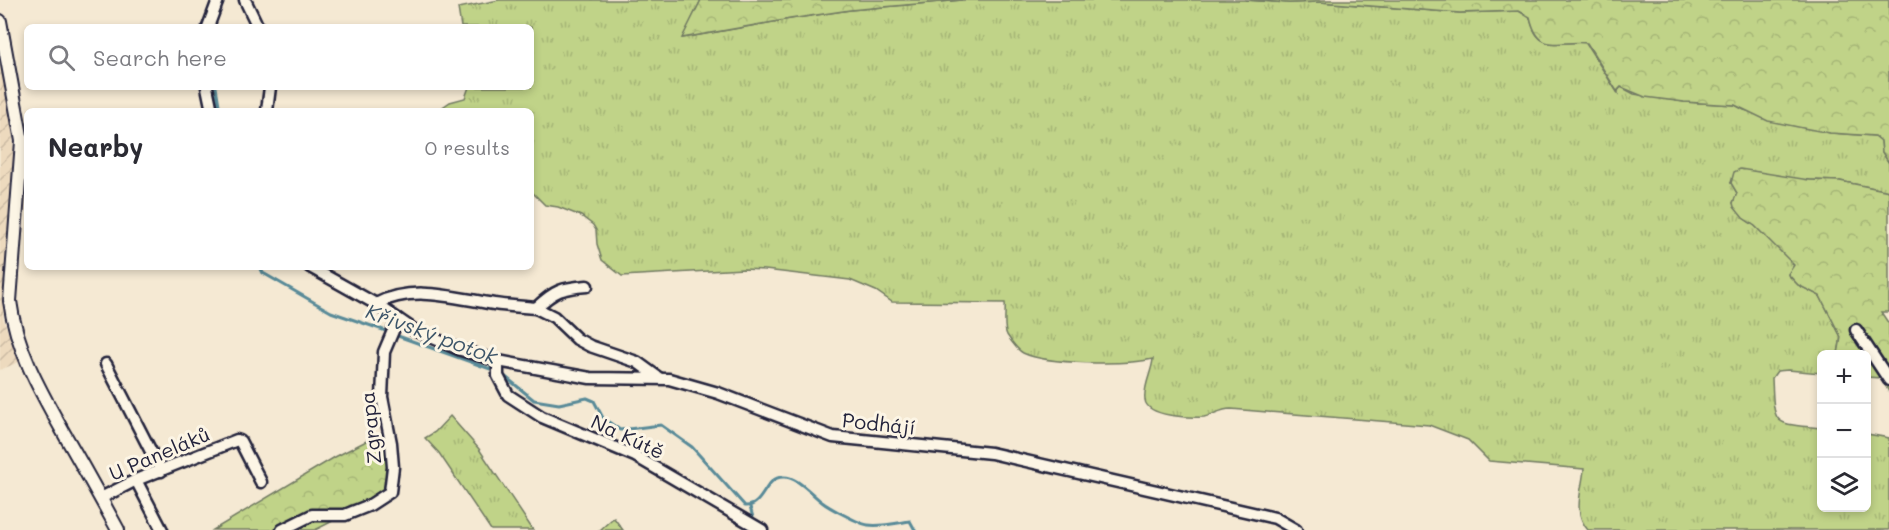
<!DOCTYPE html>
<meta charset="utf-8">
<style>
:root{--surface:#fff;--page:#f2f2f3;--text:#2b2b33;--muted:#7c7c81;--line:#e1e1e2}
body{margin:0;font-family:Mali,sans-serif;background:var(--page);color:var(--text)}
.controls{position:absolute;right:18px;bottom:18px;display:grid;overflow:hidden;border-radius:9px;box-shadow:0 3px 9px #0003}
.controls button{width:54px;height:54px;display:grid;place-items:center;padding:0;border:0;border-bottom:2px solid var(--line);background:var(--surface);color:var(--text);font:30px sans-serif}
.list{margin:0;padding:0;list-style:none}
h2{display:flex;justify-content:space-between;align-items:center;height:78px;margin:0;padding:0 24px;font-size:26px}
h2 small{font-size:20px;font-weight:400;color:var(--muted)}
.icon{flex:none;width:33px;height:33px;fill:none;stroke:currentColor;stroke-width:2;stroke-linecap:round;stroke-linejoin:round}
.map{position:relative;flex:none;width:1889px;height:530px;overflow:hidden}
.search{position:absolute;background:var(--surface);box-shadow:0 3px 9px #0003;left:24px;top:24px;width:510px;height:66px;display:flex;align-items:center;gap:15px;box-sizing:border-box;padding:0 21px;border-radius:9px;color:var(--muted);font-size:22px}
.panel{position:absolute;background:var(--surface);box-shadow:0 3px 9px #0003;left:24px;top:108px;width:510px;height:162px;border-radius:9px}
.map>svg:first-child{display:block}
.industrial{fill:url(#industrial-furrows)}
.grass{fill:url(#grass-tufts);stroke:#717a62;stroke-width:1.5}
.forest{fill:url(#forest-crowns);stroke:#717a62;stroke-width:1.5}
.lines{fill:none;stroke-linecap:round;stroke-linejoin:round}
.stream{stroke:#598a98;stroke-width:3}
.minor-casing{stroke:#22223b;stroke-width:15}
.tertiary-casing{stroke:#22223b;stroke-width:16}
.minor{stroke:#fcf5e5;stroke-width:10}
.tertiary{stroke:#fcf5e5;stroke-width:12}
.labels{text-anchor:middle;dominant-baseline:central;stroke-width:6;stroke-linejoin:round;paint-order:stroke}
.street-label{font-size:20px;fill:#22223b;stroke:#fcf5e5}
.water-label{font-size:21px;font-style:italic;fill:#3e566a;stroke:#fcf5e5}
</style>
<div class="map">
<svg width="1889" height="530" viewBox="0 0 1889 530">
<defs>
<pattern id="industrial-furrows" width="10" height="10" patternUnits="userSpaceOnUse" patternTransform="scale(1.5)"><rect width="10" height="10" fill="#eddabe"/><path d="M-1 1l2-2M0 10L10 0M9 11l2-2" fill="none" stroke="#cbbba4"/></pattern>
<pattern id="grass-tufts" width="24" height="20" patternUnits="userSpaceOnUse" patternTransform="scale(1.5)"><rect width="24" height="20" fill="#c0d388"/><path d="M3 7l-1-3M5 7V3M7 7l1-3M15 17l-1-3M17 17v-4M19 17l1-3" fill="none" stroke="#a5b576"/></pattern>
<pattern id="forest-crowns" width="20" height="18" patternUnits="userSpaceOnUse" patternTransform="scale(1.5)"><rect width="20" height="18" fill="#c0d388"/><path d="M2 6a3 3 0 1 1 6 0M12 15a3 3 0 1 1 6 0" fill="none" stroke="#a5b576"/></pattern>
</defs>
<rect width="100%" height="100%" fill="#f5e9d3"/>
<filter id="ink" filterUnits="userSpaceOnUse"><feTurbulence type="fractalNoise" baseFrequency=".0167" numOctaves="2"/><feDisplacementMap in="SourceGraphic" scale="12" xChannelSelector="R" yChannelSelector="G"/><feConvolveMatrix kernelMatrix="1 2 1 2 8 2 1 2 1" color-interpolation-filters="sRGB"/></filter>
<g filter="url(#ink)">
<polygon class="industrial" points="0,63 12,124 14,166 3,318 19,362 0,370"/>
<g class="grass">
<path d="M499,0h202l-18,38 107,-19 60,-9 112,-10h283l44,3 31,-1 140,11 59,-2 11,7c7,34 28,24 55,24l32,50 4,-5 13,7 50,8 51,3 9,5 86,23 45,3 6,4 1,12 7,11v28l-49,-10 -31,-1 -78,3 6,10 -4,10 10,15 12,8 40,39 -7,10 10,10 22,11 21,41 -3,17h-16l-1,19 -33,-3 -11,1 -5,7c2,50 1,45 49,50l1,80h44l1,-74 22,4v92h-301c-16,-18 -6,-39 -4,-61l-95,-8 -21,-21 -39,-15 -198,-16c-11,0 -17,6 -27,8 -13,1 -57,0 -59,-17 -2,-14 7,-28 8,-41 -27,6 -105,6 -130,-6 -6,-3 -12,-12 -16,-18 -4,-7 -1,-23 -2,-32l-113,-1 -16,-11 -26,-11 -85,-10 -22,-1 -121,7 -20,-16 -5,-16 -1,-14 -3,-5 -12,-9 -23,-9 -13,-2 -14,-14v-80h-94l13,-9 15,-4 4,-11h62v-60h-70l-3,-19z"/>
<polygon points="450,416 479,449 533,530 491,530 439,453 425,438 435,432"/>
<polygon points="614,518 623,530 600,530 612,519"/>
</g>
<g class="forest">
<polygon points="701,0 962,0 850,10 790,19 682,38"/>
<path d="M1245,0h644v163l-7,-11 -1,-11 -6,-5 -45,-3 -27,-5 -35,-7 -33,-16 -51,-3 -39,-5 -24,-10 -3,3v3l-31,-50c-26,-4 -48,14 -57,-26l-11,-6 -59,2 -140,-11 -31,1z"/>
<polygon points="1740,169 1809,180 1840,181 1889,191 1889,312 1881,312 1889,324 1889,392 1881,378 1867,377 1866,354 1838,354 1841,337 1820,296 1798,285 1788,274 1794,265 1755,226 1743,218 1734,207 1733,203 1737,193 1731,183 1734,172"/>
<path d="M380,434h5c5,25 8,49 -12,67l-58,29h-102l122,-73z"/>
</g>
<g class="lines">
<g class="stream">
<polyline points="216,87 220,111"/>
<polyline points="260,267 263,273 331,312 389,332"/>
<polyline points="395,335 496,371"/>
<path d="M502,374l32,26 25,4 28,-6 7,3 9,17 17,12 41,-5 31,22 53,59c19,1 19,-29 38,-29 14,-1 28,17 39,25 6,5 38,22 46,23 13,2 29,-2 42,-4l5,9"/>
<polyline points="750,507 754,521"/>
</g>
<defs>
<g id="minor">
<polyline points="245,0 258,27"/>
<polyline points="208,27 218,0"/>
<polyline points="207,87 212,111"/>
<polyline points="267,111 270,87"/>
<polyline points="310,267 376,304 414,330 461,350 498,361 590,378 669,379 718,393 833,437 991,453 1275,518 1296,530"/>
<path d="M376,304c38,-20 78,-6 118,0 14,2 28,3 42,4 19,-18 26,-20 51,-22"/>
<polyline points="536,308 554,317 577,339 590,346 637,362 659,378"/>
<polyline points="1856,330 1889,380"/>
<polyline points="498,361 498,376 508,395 542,417 635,456 762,530"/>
<polyline points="106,364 161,471"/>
<polyline points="136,480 162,530"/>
<polyline points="101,498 136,480 237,440 240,441 261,482"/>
<polyline points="282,530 312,515 345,515 370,505 390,492 393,467 391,443 382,397 384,352 398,319"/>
</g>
<path id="tertiary" d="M0,21l22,120 -12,160c6,49 32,93 56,136 18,31 35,62 52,93"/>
</defs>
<use href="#minor" class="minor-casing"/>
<use href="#tertiary" class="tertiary-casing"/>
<use href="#minor" class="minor"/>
<use href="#tertiary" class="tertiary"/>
</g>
</g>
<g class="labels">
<g class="street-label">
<text transform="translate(879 423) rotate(6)">Podhájí</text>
<text transform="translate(370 428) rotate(-96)">Zgrapa</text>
<text transform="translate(628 436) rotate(25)">Na Kútě</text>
<text transform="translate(159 453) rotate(-23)">U Paneláků</text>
</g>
<g class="water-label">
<text transform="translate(432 333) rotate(20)">Křivský potok</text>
</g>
</g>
</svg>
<div class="controls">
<button>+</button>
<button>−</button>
<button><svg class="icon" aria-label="layers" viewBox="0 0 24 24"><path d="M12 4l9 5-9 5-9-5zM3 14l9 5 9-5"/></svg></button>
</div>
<div class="search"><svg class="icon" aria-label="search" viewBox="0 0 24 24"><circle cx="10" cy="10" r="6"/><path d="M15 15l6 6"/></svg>Search here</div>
<section class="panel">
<h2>Nearby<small>0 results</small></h2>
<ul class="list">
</ul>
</section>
</div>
